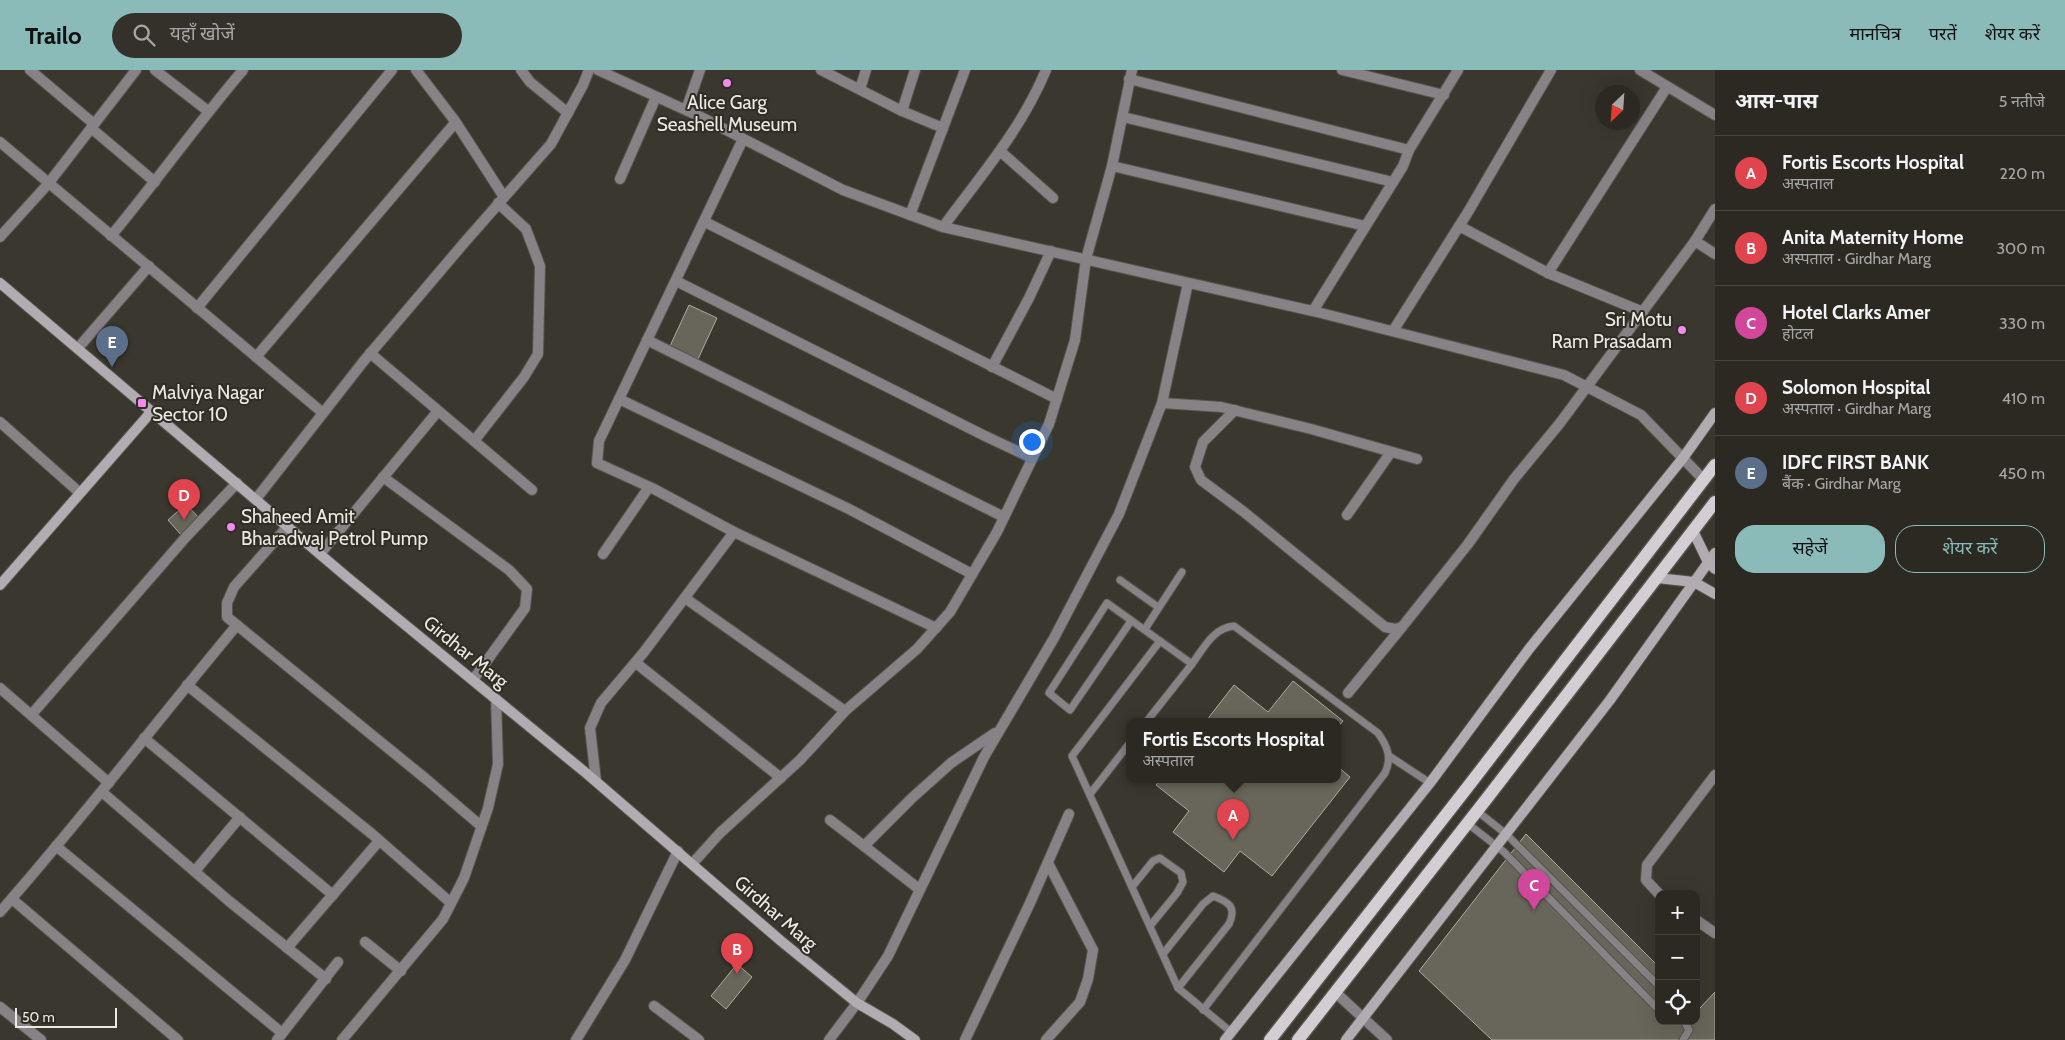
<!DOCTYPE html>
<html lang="hi">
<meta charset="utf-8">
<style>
:root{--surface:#2b2922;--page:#33312a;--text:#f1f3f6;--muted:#a6a6a5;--line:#474540;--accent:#8bbbb9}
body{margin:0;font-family:Cabin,"Noto Sans Devanagari",sans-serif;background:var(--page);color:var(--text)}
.controls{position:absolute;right:15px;bottom:15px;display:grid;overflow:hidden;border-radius:10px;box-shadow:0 5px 20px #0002}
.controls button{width:45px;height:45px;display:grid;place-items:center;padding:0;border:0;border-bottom:1px solid var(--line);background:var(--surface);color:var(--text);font:25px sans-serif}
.compass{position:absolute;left:1595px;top:15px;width:45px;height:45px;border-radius:50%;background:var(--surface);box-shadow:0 5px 20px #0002;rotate:205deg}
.scale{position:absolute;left:15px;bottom:12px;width:102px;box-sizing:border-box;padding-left:5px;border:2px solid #ebe9e3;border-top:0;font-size:14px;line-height:18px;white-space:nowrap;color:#ebe9e3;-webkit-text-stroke:4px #2f2d24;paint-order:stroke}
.you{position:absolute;left:1031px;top:371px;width:18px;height:18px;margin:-12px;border:4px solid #fff;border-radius:50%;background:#1a73e8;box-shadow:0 0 0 8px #1a73e833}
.badge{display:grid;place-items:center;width:32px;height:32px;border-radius:50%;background:var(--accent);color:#fff;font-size:16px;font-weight:700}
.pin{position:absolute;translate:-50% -41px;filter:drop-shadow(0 1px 2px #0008)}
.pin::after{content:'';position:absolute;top:26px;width:18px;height:15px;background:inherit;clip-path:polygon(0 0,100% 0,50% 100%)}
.popup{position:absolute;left:1126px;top:648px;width:215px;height:65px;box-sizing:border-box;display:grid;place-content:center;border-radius:10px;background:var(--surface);filter:drop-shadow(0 1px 4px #0005);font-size:16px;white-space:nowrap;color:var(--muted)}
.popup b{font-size:19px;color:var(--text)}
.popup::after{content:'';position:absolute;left:50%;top:100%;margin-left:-10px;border:10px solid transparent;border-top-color:var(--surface)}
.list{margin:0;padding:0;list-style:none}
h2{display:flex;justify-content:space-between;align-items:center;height:65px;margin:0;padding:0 20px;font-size:21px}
h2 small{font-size:16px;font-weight:400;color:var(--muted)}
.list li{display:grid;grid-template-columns:32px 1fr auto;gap:15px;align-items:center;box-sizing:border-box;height:75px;padding:0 20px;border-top:1px solid var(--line)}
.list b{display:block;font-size:19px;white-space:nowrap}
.list p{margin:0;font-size:16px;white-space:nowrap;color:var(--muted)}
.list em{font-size:16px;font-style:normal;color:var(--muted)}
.actions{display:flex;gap:10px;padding:15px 20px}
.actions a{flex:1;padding:11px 0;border:1px solid var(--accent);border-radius:20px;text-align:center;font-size:18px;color:var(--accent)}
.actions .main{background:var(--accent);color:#111}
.icon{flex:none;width:28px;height:28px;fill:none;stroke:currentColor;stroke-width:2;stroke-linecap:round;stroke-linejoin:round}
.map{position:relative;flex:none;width:1715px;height:970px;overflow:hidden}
header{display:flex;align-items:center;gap:30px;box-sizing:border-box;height:70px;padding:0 25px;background:var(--accent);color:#111}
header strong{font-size:24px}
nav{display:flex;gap:28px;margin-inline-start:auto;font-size:18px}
.search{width:350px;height:45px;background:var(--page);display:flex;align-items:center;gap:12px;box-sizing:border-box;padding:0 18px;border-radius:28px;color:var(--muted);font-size:19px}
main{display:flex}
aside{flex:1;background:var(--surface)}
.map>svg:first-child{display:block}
.building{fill:#68665b;stroke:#aeaca0}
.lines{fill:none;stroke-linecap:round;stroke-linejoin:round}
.lane-casing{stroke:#55534b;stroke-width:9}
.street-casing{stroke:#55534b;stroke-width:12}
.secondary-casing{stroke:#55534b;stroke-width:12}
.primary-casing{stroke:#55534b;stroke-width:15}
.lane{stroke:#868286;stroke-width:7}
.street{stroke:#868286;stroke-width:10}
.secondary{stroke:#b2acb2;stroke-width:10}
.primary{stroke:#d5cdd4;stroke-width:12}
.poi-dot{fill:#f489f0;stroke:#2f2d24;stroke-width:2}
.labels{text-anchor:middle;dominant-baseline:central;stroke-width:4;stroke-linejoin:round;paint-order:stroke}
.poi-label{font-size:19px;fill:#ebe9e3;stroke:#2f2d24;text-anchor:start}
.street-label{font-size:19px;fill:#ebe9e3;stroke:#2f2d24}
</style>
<header>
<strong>Trailo</strong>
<div class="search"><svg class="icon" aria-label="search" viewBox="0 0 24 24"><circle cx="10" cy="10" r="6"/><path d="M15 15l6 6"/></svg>यहाँ खोजें</div>
<nav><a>मानचित्र</a><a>परतें</a><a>शेयर करें</a></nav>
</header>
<main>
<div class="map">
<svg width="1715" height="970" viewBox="0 0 1715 970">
<rect width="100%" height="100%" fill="#39372e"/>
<g class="building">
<polygon points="689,235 717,248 698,289 670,276"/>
<polygon points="186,434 200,449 182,466 168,450"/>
<polygon points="1293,611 1343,651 1337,658 1337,651 1206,651 1234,615 1268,642"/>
<polygon points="1337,696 1350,707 1272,806 1240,781 1224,802 1173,762 1189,741 1156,715 1161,709 1337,709"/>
<polygon points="1526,764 1659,897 1659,951 1696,951 1696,934 1700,938 1715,922 1715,970 1492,970 1419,901"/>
<polygon points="737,894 752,907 726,939 711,926"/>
</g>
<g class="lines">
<defs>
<g id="lane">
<polyline points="1120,510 1158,537"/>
<polyline points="1131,551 1070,640 1049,623 1107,533 1160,571"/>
<polyline points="1145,559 1182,502"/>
<path d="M1192,594c12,-16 21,-36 42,-38l144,107c10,14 14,25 7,40l-182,237"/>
<polyline points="1147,651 1192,594 1160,571 1072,686 1178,918 1231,962"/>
<polyline points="1389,686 1430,713"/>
<polyline points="1090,724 1129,674"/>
<polyline points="1477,741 1506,764 1659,916"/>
<polyline points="1467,753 1504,782 1659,940"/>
<polyline points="1132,817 1153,791 1160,788 1181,803 1183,812 1177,823 1150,856"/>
<path d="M1163,884l40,-50 10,-8c16,6 24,11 16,28l-51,64"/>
<polyline points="1683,970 1689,960 1684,951"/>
</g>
<g id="street">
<polyline points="30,0 94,54"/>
<polyline points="155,0 208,41"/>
<polyline points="416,0 455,51 504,127"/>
<polyline points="521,0 530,12 568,43"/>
<polyline points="598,0 701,47 843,120 943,157 1317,242 1564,305 1641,345 1704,410"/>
<polyline points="821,0 902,41 943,58"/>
<polyline points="1342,0 1444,25"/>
<polyline points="1640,0 1715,45"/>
<polyline points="1129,9 1409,80"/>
<polyline points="860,19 866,0"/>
<polyline points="686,40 700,0"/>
<polyline points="902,41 915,0"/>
<polyline points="1123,47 1393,112"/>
<polyline points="91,58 155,112"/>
<polyline points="743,69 599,371 597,393 654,419 734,462 936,558"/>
<polyline points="0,72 323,343"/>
<polyline points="1000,81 1053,128"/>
<polyline points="1112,96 1365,156"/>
<polyline points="620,109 656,27"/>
<polyline points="910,145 965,0"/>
<polyline points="705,152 1057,329"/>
<polyline points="1459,156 1548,203 1643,242"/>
<path d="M943,157c38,-52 78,-97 103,-157"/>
<path d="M111,166c45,-54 86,-112 132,-166"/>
<polyline points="0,167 48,114 136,0"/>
<polyline points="1695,171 1715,139"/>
<polyline points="1548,203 1667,17"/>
<polyline points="676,211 985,366 1032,388"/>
<polyline points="197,238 392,0"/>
<polyline points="1313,241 1403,96 1409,80 1458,0"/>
<polyline points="1393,261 1468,142 1551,0"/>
<polyline points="647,270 1004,447"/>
<polyline points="78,278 149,196"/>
<polyline points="370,283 532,420"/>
<polyline points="256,287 455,53"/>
<polyline points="992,297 1029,228 1051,181"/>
<polyline points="619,329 849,439 972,504"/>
<polyline points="1162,333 1221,337 1311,359 1417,389"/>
<polyline points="1235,340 1203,372 1195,397 1201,410 1244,442 1385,557 1395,559 1402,557 1468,474 1514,409 1560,353 1695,171 1715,184"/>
<polyline points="0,352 80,423"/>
<polyline points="474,371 524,307 538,284 540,196 526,159 498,133"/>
<polyline points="383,407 509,500 527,519 525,538 473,610"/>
<polyline points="256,429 363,292 464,173 551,74 583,15 589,0"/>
<polyline points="1347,445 1391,382"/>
<polyline points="288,456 234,517 227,533 227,547 426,709 481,756"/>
<polyline points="320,484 438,341"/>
<polyline points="603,484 649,417"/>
<polyline points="685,528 845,641"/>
<polyline points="636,593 781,708"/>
<polyline points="187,615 372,764 451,833"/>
<polyline points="0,618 109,713"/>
<polyline points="1348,623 1402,557"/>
<polyline points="32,644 185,468 237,413"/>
<polyline points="144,668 333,825"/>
<polyline points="596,711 590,658 601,633 644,582 734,462"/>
<polyline points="102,722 229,831 326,909"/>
<polyline points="830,750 864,776"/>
<polyline points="56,776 282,963"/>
<polyline points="692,794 720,763 800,690 845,641 917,579 950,542 997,462 1049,354 1075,270 1086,189 1112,96 1132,0"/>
<polyline points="195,801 240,747"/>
<polyline points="919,819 864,776 912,728 951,693 995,663"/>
<polyline points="1659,824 1646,810 1647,795 1715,705"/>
<polyline points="12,829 178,970"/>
<path d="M0,842c82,-93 158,-192 237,-287"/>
<polyline points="1696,850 1715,863"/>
<polyline points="365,872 401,901"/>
<polyline points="287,878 379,771"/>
<polyline points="1335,922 1387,970"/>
<polyline points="654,936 699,970"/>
<polyline points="0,937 41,970"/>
<polyline points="277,970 338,892"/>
<polyline points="342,970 443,849 464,808 488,738 498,694 496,629"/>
<polyline points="576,970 625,890 678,781"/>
<polyline points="829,970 857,933 888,886 984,687 1054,568 1119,444 1162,333 1188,213"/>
<polyline points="965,970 1030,833 1069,744"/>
<polyline points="1046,970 1080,932 1088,909 1093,880 1048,793"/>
</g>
<g id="secondary">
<polyline points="0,213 348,508 586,703 781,871 857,933 893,954 915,970"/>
<polyline points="1693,461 1708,492 1715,499"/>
<polyline points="1657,508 1694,512 1715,524"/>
<polyline points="0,515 152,341"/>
<polyline points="1225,970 1430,713 1529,579 1683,388 1715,343"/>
<polyline points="1346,970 1610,630 1715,483"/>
</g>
<g id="primary">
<polyline points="1270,970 1470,714 1715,395"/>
<polyline points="1298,970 1488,727 1715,432"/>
</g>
</defs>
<use href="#lane" class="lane-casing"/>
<use href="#street" class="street-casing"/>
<use href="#secondary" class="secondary-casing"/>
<use href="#primary" class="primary-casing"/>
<use href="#lane" class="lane"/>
<use href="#street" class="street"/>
<use href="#secondary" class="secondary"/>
<use href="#primary" class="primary"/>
</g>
<g class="poi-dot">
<circle cx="727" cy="13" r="5"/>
<circle cx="1682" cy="260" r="5"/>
<rect x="137" y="328" width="10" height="10" rx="2.5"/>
<circle cx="231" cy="457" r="5"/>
</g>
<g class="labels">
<g class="poi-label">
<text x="727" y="32" text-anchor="middle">Alice Garg<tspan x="727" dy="22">Seashell Museum</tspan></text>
<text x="1672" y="249" text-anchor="end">Sri Motu<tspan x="1672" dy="22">Ram Prasadam</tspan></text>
<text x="152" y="322">Malviya Nagar<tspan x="152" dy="22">Sector 10</tspan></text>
<text x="241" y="446">Shaheed Amit<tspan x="241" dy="22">Bharadwaj Petrol Pump</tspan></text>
</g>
<g class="street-label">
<text transform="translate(466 582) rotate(39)">Girdhar Marg</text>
<text transform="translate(776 843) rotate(41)">Girdhar Marg</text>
</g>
</g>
</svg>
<div class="controls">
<button>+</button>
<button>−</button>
<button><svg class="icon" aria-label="locate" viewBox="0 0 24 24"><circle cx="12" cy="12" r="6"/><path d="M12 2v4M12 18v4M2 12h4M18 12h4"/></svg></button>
</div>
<svg class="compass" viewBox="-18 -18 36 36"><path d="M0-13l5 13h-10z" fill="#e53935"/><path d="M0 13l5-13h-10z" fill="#a6a6a5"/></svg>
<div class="scale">50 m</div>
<div class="you"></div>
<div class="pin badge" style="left:1233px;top:770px;background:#e0444e">A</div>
<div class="popup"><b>Fortis Escorts Hospital</b>अस्पताल</div>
<div class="pin badge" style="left:737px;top:904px;background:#e0444e">B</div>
<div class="pin badge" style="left:1534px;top:840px;background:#d1479c">C</div>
<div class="pin badge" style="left:184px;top:450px;background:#e0444e">D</div>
<div class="pin badge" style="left:112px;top:297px;background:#5c6f8a">E</div>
</div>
<aside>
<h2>आस-पास<small>5 नतीजे</small></h2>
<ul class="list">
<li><span class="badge" style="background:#e0444e">A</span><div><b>Fortis Escorts Hospital</b><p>अस्पताल</p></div><em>220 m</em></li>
<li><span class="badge" style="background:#e0444e">B</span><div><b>Anita Maternity Home</b><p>अस्पताल · Girdhar Marg</p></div><em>300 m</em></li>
<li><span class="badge" style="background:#d1479c">C</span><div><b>Hotel Clarks Amer</b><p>होटल</p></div><em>330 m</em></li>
<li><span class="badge" style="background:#e0444e">D</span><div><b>Solomon Hospital</b><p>अस्पताल · Girdhar Marg</p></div><em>410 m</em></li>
<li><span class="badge" style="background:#5c6f8a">E</span><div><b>IDFC FIRST BANK</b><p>बैंक · Girdhar Marg</p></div><em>450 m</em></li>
</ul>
<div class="actions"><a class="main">सहेजें</a><a>शेयर करें</a></div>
</aside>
</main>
